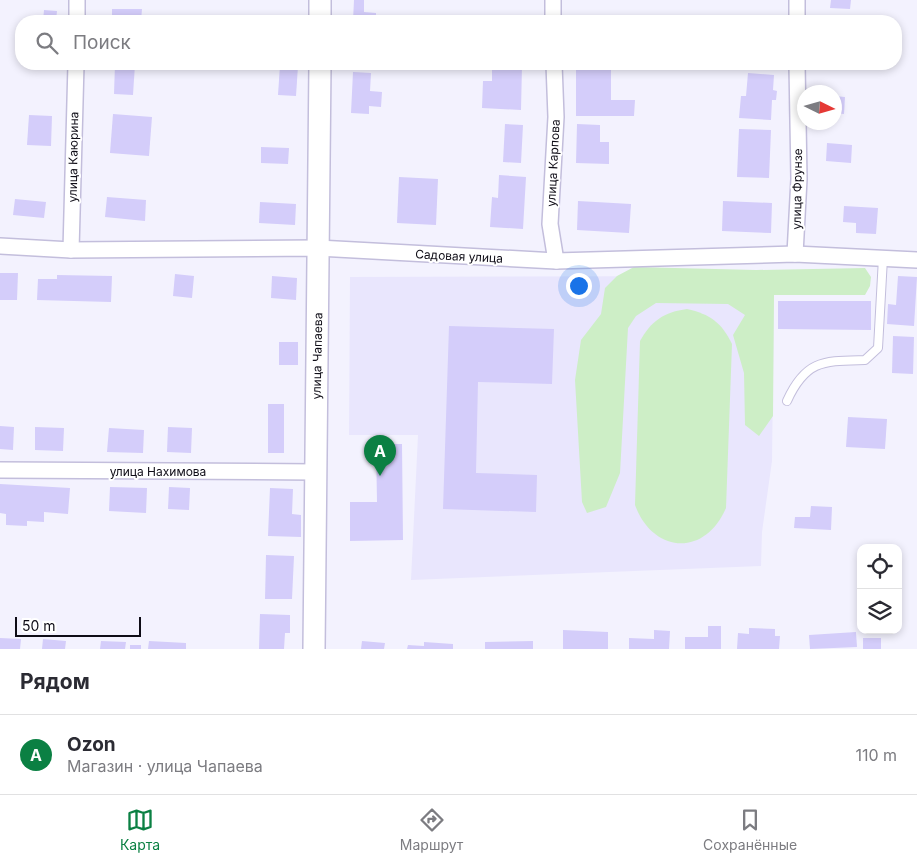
<!DOCTYPE html>
<html lang="ru">
<meta charset="utf-8">
<style>
:root{--surface:#fff;--page:#f2f2f3;--text:#2b2b33;--muted:#7c7c81;--line:#e1e1e2;--accent:#0b8043}
body{margin:0;font-family:Inter,sans-serif;background:var(--page);color:var(--text)}
.controls{position:absolute;right:15px;bottom:15px;display:grid;overflow:hidden;border-radius:10px;box-shadow:0 2px 8px #0003}
.controls button{width:45px;height:45px;display:grid;place-items:center;padding:0;border:0;border-bottom:1px solid var(--line);background:var(--surface);color:var(--text);font:25px sans-serif}
.compass{position:absolute;left:797px;top:85px;width:45px;height:45px;border-radius:50%;background:var(--surface);box-shadow:0 2px 8px #0003;rotate:95deg}
.scale{position:absolute;left:15px;bottom:12px;width:126px;box-sizing:border-box;padding-left:5px;border:2px solid #0e0c16;border-top:0;font-size:14px;line-height:18px;white-space:nowrap;color:#0e0c16;-webkit-text-stroke:4px #fff;paint-order:stroke}
.you{position:absolute;left:578px;top:285px;width:18px;height:18px;margin:-12px;border:4px solid #fff;border-radius:50%;background:#1a73e8;box-shadow:0 0 0 8px #1a73e833}
.badge{display:grid;place-items:center;width:32px;height:32px;border-radius:50%;background:var(--accent);color:#fff;font-size:16px;font-weight:700}
.pin{position:absolute;translate:-50% -41px;filter:drop-shadow(0 1px 2px #0008)}
.pin::after{content:'';position:absolute;top:26px;width:18px;height:15px;background:inherit;clip-path:polygon(0 0,100% 0,50% 100%)}
.list{margin:0;padding:0;list-style:none}
h2{display:flex;justify-content:space-between;align-items:center;height:65px;margin:0;padding:0 20px;font-size:21px}
h2 small{font-size:16px;font-weight:400;color:var(--muted)}
.list li{display:grid;grid-template-columns:32px 1fr auto;gap:15px;align-items:center;box-sizing:border-box;height:80px;padding:0 20px;border-top:1px solid var(--line)}
.list b{display:block;font-size:19px;white-space:nowrap}
.list p{margin:0;font-size:16px;white-space:nowrap;color:var(--muted)}
.list em{font-size:16px;font-style:normal;color:var(--muted)}
.icon{flex:none;width:28px;height:28px;fill:none;stroke:currentColor;stroke-width:2;stroke-linecap:round;stroke-linejoin:round}
.map{position:relative;flex:none;width:917px;height:649px;overflow:hidden}
.search{position:absolute;background:var(--surface);box-shadow:0 2px 8px #0003;left:15px;right:15px;top:15px;height:55px;display:flex;align-items:center;gap:12px;box-sizing:border-box;padding:0 18px;border-radius:20px;color:var(--muted);font-size:19px}
.sheet{height:145px;background:var(--surface)}
nav{display:flex;justify-content:space-around;align-items:center;box-sizing:border-box;height:70px;border-top:1px solid var(--line);background:var(--surface);font-size:14px;color:var(--muted)}
nav a{display:grid;justify-items:center;gap:2px}
nav .on{color:var(--accent)}
.map>svg:first-child{display:block}
.built{fill:#e9e6fd}
.green{fill:#cdeec6}
.building{fill:#d4cdfa}
.lines{fill:none;stroke-linecap:round;stroke-linejoin:round}
.lane-casing{stroke:#c3bedc;stroke-width:10}
.street-casing{stroke:#c3bedc;stroke-width:18}
.secondary-casing{stroke:#c3bedc;stroke-width:24}
.lane{stroke:#fff;stroke-width:8}
.street{stroke:#fff;stroke-width:15}
.secondary{stroke:#fff;stroke-width:21}
.labels{text-anchor:middle;dominant-baseline:central;stroke-width:4;stroke-linejoin:round;paint-order:stroke}
.street-label{font-size:12px;fill:#0e0c16;stroke:#fff}
</style>
<div class="map">
<svg width="917" height="649" viewBox="0 0 917 649">
<rect width="100%" height="100%" fill="#f3f2fe"/>
<polygon class="built" points="761,276 774,295 772,461 762,532 761,566 411,580 418,435 349,435 350,277"/>
<g class="green">
<polygon points="634,267 756,270 865,268 871,277 870,286 865,295 774,295 773,416 759,436 745,425 744,373 733,335 745,315 728,304 656,303 636,316 628,328 620,473 606,507 587,513 582,502 575,380 581,340 601,314 605,288 617,276"/>
<path d="M687,309c23,5 35,14 45,35l-6,164c-21,49 -73,46 -91,-3l5,-164c11,-20 24,-29 47,-32z"/>
</g>
<g class="building">
<polygon points="354,0 364,0 364,12 376,13 376,21 353,21"/>
<polygon points="831,0 851,0 850,9 830,8"/>
<polygon points="112,9 142,9 141,21 112,21"/>
<polygon points="44,10 57,11 56,21 43,21"/>
<polygon points="115,64 135,64 133,95 114,94"/>
<polygon points="576,64 611,64 611,100 635,100 634,116 576,116"/>
<polygon points="280,65 298,66 296,96 278,95"/>
<polygon points="492,65 522,66 521,110 482,108 483,81 492,81"/>
<polygon points="353,72 371,73 370,91 382,92 381,107 369,106 369,114 351,113"/>
<polygon points="748,73 774,75 773,90 777,91 776,100 772,100 771,120 739,118 741,96 746,96"/>
<polygon points="834,96 845,97 844,114 834,113"/>
<polygon points="113,114 152,117 149,156 110,153"/>
<polygon points="29,115 52,116 51,146 27,145"/>
<polygon points="505,124 523,125 521,163 503,162"/>
<polygon points="577,124 600,125 600,142 609,142 609,164 576,163"/>
<polygon points="739,129 771,130 769,178 737,177"/>
<polygon points="827,143 852,145 851,163 826,161"/>
<polygon points="261,147 289,148 288,164 261,163"/>
<polygon points="499,175 526,177 523,229 490,227 492,197 498,198"/>
<polygon points="399,177 438,179 436,225 397,223"/>
<polygon points="107,197 146,200 145,221 105,217"/>
<polygon points="15,199 46,202 44,218 13,215"/>
<polygon points="578,201 631,204 629,233 577,230"/>
<polygon points="723,201 772,203 771,233 722,231"/>
<polygon points="260,202 296,204 295,225 259,223"/>
<polygon points="844,206 878,208 876,234 856,233 856,223 843,222"/>
<polygon points="0,273 18,273 17,300 0,300"/>
<polygon points="175,274 194,276 192,298 173,296"/>
<polygon points="57,275 112,276 111,302 37,300 38,279 57,279"/>
<polygon points="272,276 297,278 296,300 271,298"/>
<polygon points="898,276 917,277 914,326 887,324 888,304 896,305"/>
<polygon points="778,301 871,301 871,330 778,329"/>
<polygon points="449,326 554,329 552,384 478,382 476,473 537,475 536,512 443,509"/>
<polygon points="893,336 914,337 913,374 892,373"/>
<rect x="279" y="342" width="19" height="23"/>
<rect x="268" y="404" width="16" height="49"/>
<polygon points="848,417 887,419 885,449 846,447"/>
<polygon points="0,426 14,427 13,450 0,449"/>
<polygon points="35,427 64,428 63,451 35,450"/>
<polygon points="168,427 192,428 191,453 167,452"/>
<polygon points="109,428 144,430 143,453 107,452"/>
<polygon points="376,444 402,444 403,540 350,541 350,502 377,502"/>
<polygon points="0,484 70,488 68,514 44,512 44,522 27,521 27,526 6,525 6,514 0,513"/>
<polygon points="110,487 147,488 146,513 109,511"/>
<polygon points="169,487 190,488 189,510 168,509"/>
<polygon points="270,488 293,489 292,514 301,515 301,537 268,536"/>
<polygon points="811,506 832,507 831,530 794,528 795,517 810,517"/>
<polygon points="266,555 294,556 292,599 265,599"/>
<polygon points="260,614 290,615 290,633 285,633 284,649 259,649"/>
<polygon points="708,626 721,626 721,649 685,649 685,637 708,637"/>
<polygon points="749,628 775,629 775,636 780,636 779,649 737,649 738,633 749,634"/>
<polygon points="563,630 608,632 608,649 563,649"/>
<polygon points="654,630 670,631 669,649 629,649 629,638 654,639"/>
<polygon points="856,632 857,647 810,649 809,635"/>
<polygon points="0,638 21,639 20,649 0,649"/>
<rect x="863" y="638" width="18" height="11"/>
<polygon points="43,639 66,641 65,649 42,649"/>
<polygon points="101,641 126,642 125,649 100,649"/>
<polygon points="149,641 186,643 186,649 148,649"/>
<polygon points="362,641 385,643 384,649 361,649"/>
<polygon points="533,641 533,649 485,649 485,642"/>
<polygon points="424,642 453,644 453,649 407,649 408,645 424,646"/>
<rect x="130" y="645" width="11" height="4"/>
</g>
<g class="lines">
<defs>
<path id="lane" d="M787,401c19,-42 38,-40 78,-41l13,-12 5,-90"/>
<g id="street">
<polyline points="553,0 553,21"/>
<polyline points="797,0 797,21"/>
<polyline points="77,21 77,0"/>
<polyline points="554,64 556,117 550,224 556,261"/>
<polyline points="0,246 71,250 318,248 556,261 795,254 917,260"/>
<polyline points="71,250 76,64"/>
<polyline points="795,254 799,179 797,64"/>
<polyline points="0,470 316,472"/>
</g>
<g id="secondary">
<polyline points="320,21 320,0"/>
<polyline points="314,649 320,64"/>
</g>
</defs>
<use href="#lane" class="lane-casing"/>
<use href="#street" class="street-casing"/>
<use href="#secondary" class="secondary-casing"/>
<use href="#lane" class="lane"/>
<use href="#street" class="street"/>
<use href="#secondary" class="secondary"/>
</g>
<g class="labels">
<g class="street-label">
<text transform="translate(73 157) rotate(-89)">улица Каюрина</text>
<text transform="translate(553 163) rotate(-87)">улица Карпова</text>
<text transform="translate(797 189) rotate(-89)">улица Фрунзе</text>
<text transform="translate(459 256) rotate(3)">Садовая улица</text>
<text transform="translate(317 356) rotate(-89)">улица Чапаева</text>
<text x="158" y="471">улица Нахимова</text>
</g>
</g>
</svg>
<div class="controls">
<button><svg class="icon" aria-label="locate" viewBox="0 0 24 24"><circle cx="12" cy="12" r="6"/><path d="M12 2v4M12 18v4M2 12h4M18 12h4"/></svg></button>
<button><svg class="icon" aria-label="layers" viewBox="0 0 24 24"><path d="M12 4l9 5-9 5-9-5zM3 14l9 5 9-5"/></svg></button>
</div>
<svg class="compass" viewBox="-18 -18 36 36"><path d="M0-13l5 13h-10z" fill="#e53935"/><path d="M0 13l5-13h-10z" fill="#7c7c81"/></svg>
<div class="scale">50 m</div>
<div class="you"></div>
<div class="pin badge" style="left:380px;top:476px">A</div>
<div class="search"><svg class="icon" aria-label="search" viewBox="0 0 24 24"><circle cx="10" cy="10" r="6"/><path d="M15 15l6 6"/></svg>Поиск</div>
</div>
<section class="sheet">
<h2>Рядом<small></small></h2>
<ul class="list">
<li><span class="badge">A</span><div><b>Ozon</b><p>Магазин · улица Чапаева</p></div><em>110 m</em></li>
</ul>
</section>
<nav>
<a class="on"><svg class="icon" aria-label="map" viewBox="0 0 24 24"><path d="M3 6l6-2 6 2 6-2v14l-6 2-6-2-6 2zM9 4v14M15 6v14"/></svg>Карта</a>
<a><svg class="icon" aria-label="directions" viewBox="0 0 24 24"><path d="M12 3l9 9-9 9-9-9zM9 14v-3h6M13 9l2 2-2 2"/></svg>Маршрут</a>
<a><svg class="icon" aria-label="saved" viewBox="0 0 24 24"><path d="M7 4h10v16l-5-4-5 4z"/></svg>Сохранённые</a>
</nav>
